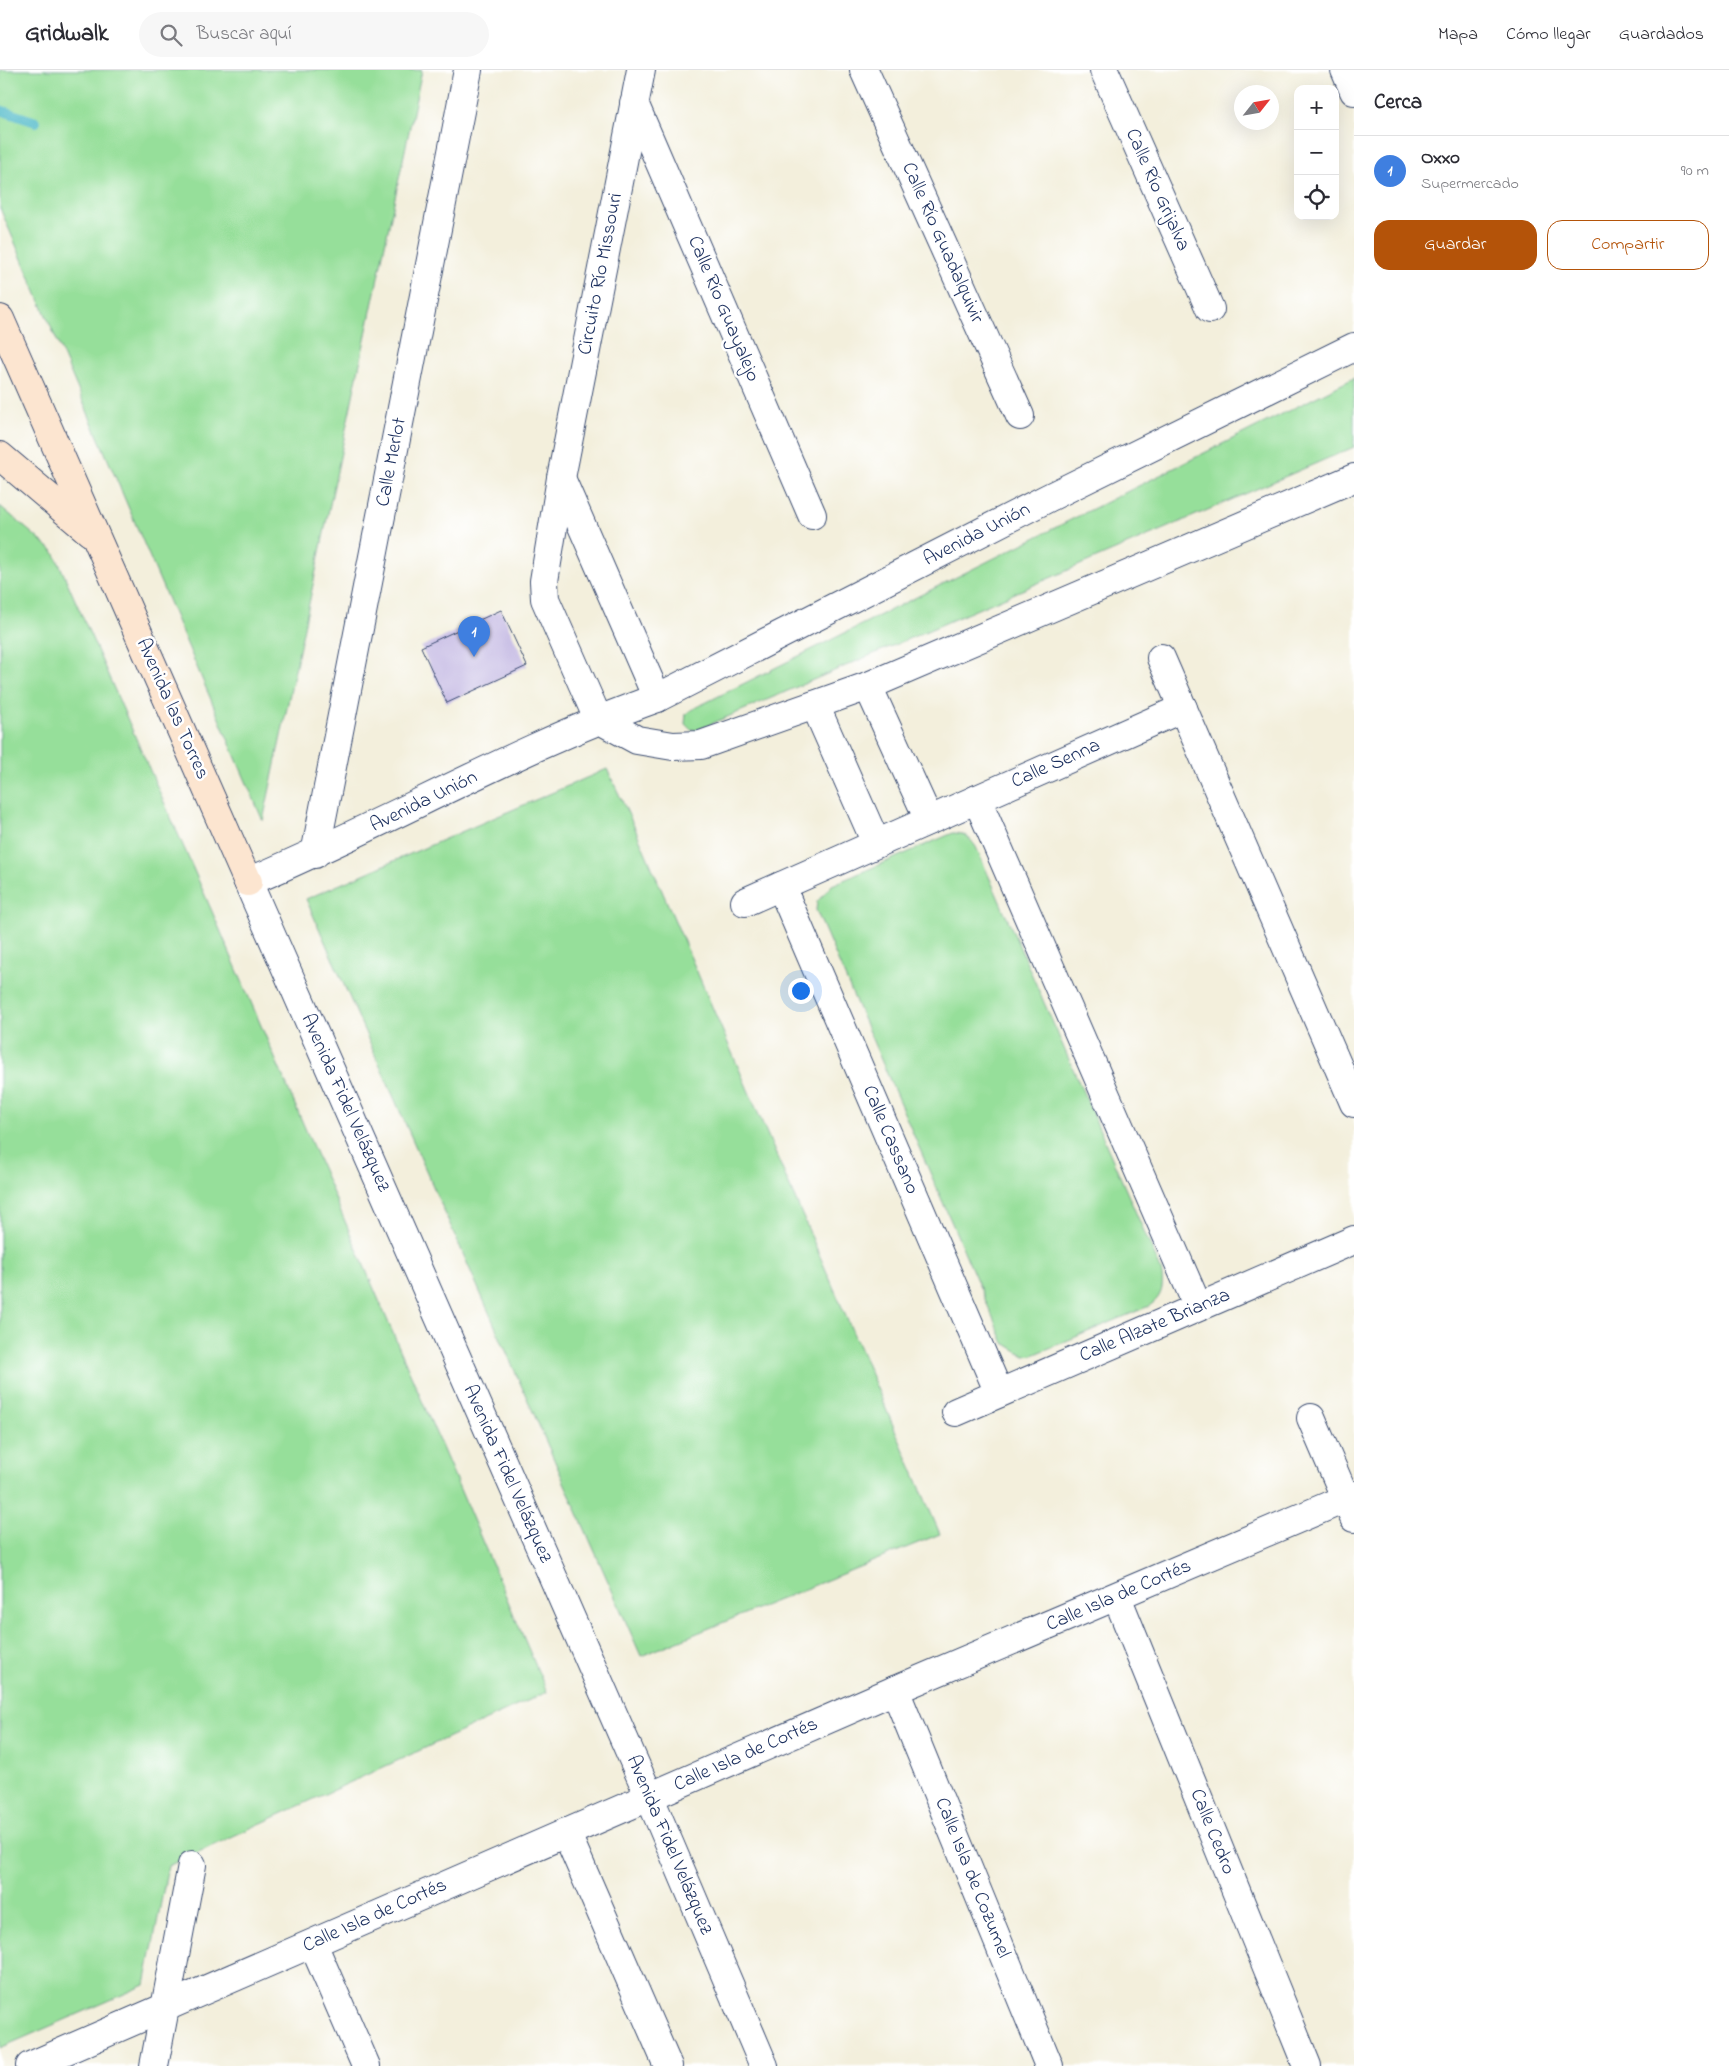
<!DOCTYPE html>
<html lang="es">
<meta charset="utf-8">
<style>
:root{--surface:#fff;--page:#f7f7f7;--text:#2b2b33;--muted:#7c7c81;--line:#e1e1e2;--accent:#b45309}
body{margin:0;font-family:"Indie Flower",sans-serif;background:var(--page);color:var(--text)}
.controls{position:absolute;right:15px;top:15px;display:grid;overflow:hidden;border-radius:10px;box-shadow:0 5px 20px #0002}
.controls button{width:45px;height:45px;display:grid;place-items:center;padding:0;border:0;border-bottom:1px solid var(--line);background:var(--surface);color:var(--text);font:25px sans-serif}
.compass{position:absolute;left:1234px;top:15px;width:45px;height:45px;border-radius:50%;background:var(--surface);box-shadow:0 5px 20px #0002;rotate:59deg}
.you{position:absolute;left:800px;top:920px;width:18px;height:18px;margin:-12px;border:4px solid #fff;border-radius:50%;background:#1a73e8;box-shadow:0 0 0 8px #1a73e833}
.badge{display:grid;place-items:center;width:32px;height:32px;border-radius:50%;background:var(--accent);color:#fff;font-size:16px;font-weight:700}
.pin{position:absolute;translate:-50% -41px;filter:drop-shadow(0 1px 2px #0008)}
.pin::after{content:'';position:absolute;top:26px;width:18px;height:15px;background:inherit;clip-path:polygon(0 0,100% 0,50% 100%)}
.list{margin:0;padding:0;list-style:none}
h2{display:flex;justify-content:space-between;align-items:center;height:65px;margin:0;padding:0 20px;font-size:21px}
h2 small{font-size:16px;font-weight:400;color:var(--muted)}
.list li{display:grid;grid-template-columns:32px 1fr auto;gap:15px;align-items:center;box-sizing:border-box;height:70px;padding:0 20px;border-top:1px solid var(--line)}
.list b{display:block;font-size:19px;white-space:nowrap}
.list p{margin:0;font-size:16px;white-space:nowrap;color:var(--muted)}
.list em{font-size:16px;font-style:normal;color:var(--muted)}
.actions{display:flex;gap:10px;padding:15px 20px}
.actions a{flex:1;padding:11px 0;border:1px solid var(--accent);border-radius:15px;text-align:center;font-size:18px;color:var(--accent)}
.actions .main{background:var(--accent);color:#fff}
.icon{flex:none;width:28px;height:28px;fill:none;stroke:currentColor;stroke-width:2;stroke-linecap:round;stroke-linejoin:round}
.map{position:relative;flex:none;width:1354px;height:1996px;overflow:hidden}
header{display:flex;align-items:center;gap:30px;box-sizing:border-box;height:70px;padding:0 25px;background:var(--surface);border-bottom:1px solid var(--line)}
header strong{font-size:24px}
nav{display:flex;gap:28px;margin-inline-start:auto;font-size:18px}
.search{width:350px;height:45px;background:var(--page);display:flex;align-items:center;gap:12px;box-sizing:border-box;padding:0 18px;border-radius:28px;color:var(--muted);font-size:19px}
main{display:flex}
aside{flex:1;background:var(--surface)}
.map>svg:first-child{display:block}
.green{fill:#96df9a;stroke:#58877c}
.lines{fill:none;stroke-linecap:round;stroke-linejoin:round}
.stream{stroke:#4cb8c7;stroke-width:10}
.building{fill:#c4b9e3}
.minor-casing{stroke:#3b4c71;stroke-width:30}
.tertiary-casing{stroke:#3b4c71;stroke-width:30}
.secondary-casing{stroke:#3b4c71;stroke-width:30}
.minor{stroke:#fff;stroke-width:28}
.tertiary{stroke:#fff;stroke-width:28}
.secondary{stroke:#fce5d0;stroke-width:28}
.labels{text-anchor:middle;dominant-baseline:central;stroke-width:5;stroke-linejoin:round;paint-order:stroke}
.street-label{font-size:20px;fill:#1b2f5e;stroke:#fff}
</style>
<header>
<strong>Gridwalk</strong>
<div class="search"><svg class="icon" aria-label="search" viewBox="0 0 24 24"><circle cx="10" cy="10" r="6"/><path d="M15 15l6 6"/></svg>Buscar aquí</div>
<nav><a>Mapa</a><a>Cómo llegar</a><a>Guardados</a></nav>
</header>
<main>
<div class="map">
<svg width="1354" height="1996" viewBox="0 0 1354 1996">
<rect width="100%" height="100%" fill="#fff"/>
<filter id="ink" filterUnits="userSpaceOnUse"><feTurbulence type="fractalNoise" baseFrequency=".02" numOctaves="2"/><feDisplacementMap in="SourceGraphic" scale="10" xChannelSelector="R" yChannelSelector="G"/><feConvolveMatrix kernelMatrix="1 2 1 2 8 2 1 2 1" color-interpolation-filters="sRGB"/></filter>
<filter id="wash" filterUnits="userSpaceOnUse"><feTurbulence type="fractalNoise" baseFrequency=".0096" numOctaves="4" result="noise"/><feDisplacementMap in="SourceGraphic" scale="20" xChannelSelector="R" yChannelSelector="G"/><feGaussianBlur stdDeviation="1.12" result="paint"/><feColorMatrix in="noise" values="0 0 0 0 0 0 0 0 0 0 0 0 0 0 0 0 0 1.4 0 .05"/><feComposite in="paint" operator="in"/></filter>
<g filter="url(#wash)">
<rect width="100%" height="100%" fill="#f3efdc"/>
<g class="green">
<polygon points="0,0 422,0 263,751 0,138"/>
<polygon points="1354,308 1354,377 697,660 690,659 685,654 686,644 691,640"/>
<polygon points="0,436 54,482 211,839 547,1622 168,1796 145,1915 0,1978"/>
<polygon points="607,699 634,756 940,1464 641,1586 306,829"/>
<path d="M953,763c12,0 16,4 23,14l185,423c3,15 2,27 -12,36l-116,49 -8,1 -21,-13 -188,-433 1,-8 15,-17z"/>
</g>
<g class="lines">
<polyline class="stream" points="0,40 36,52"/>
</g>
<g id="blocks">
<polygon class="building" points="501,540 527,596 447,633 421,577"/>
</g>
</g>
<g filter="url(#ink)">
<use href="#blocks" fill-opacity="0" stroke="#3b4c71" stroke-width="1"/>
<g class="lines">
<defs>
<g id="minor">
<polyline points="864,0 1020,346"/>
<polyline points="1104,0 1210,239"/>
<polyline points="1345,0 1354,21"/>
<polyline points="634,33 812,445"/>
<polyline points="561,408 657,628"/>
<polyline points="1161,588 1354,1033"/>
<polyline points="868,616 929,750"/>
<polyline points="815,635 876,773"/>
<polyline points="598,649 545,529 544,511 561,408 641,0"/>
<polyline points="977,729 1198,1237"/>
<polyline points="315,784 468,0"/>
<polyline points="781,816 999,1323"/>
<polyline points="745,832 1183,638"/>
<polyline points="956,1342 1354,1170"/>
<polyline points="1311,1348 1354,1448"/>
<polyline points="1117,1527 1307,1996"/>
<polyline points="895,1620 1049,1996"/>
<polyline points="313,1874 366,1996"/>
<polyline points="30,1996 895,1620 1354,1425"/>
<polyline points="154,1996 192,1795"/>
</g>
<g id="tertiary">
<polyline points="598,649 637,670 673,676 701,675 868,616 1354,408"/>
<polyline points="566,1762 668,1996"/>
<path d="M764,1996l-114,-268 -402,-916c138,-58 268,-134 409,-184l391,-200 306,-151"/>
</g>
<g id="secondary">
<polyline points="0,249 248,812"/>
<polyline points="0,386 90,462"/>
</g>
</defs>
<use href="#minor" class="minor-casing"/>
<use href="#tertiary" class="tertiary-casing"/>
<use href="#secondary" class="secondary-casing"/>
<use href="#minor" class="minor"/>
<use href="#tertiary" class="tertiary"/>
<use href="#secondary" class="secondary"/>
</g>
</g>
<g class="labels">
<g class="street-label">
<text transform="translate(1157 120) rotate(66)">Calle Río Grijalva</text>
<text transform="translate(942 173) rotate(66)">Calle Río Guadalquivir</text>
<text transform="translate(601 204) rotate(-79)">Circuito Río Missouri</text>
<text transform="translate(723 239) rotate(67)">Calle Río Guayalejo</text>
<text transform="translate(392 392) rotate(-79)">Calle Merlot</text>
<text transform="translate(977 465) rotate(-27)">Avenida Unión</text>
<text transform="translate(172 639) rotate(66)">Avenida las Torres</text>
<text transform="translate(1056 694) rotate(-24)">Calle Senna</text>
<text transform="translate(424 732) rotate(-26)">Avenida Unión</text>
<text transform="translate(345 1033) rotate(66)">Avenida Fidel Velázquez</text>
<text transform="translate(890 1070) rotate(67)">Calle Cassano</text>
<text transform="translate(1155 1256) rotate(-23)">Calle Alzate Brianza</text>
<text transform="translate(507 1404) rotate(66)">Avenida Fidel Velázquez</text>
<text transform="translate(1119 1526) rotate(-23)">Calle Isla de Cortés</text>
<text transform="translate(746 1685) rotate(-24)">Calle Isla de Cortés</text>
<text transform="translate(1212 1762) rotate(68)">Calle Cedro</text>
<text transform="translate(669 1775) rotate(67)">Avenida Fidel Velázquez</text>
<text transform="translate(972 1808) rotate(68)">Calle Isla de Cozumel</text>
<text transform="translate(375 1846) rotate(-24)">Calle Isla de Cortés</text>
</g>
</g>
</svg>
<div class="controls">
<button>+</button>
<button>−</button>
<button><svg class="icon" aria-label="locate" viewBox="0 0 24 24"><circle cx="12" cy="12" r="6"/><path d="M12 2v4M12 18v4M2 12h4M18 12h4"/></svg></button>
</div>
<svg class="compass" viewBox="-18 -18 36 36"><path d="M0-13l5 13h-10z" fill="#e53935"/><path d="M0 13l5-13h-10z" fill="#7c7c81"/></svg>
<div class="you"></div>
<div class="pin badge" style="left:474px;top:587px;background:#3f7fe0">1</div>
</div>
<aside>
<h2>Cerca<small></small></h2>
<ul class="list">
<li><span class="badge" style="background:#3f7fe0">1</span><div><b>Oxxo</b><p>Supermercado</p></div><em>90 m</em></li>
</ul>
<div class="actions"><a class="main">Guardar</a><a>Compartir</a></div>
</aside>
</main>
